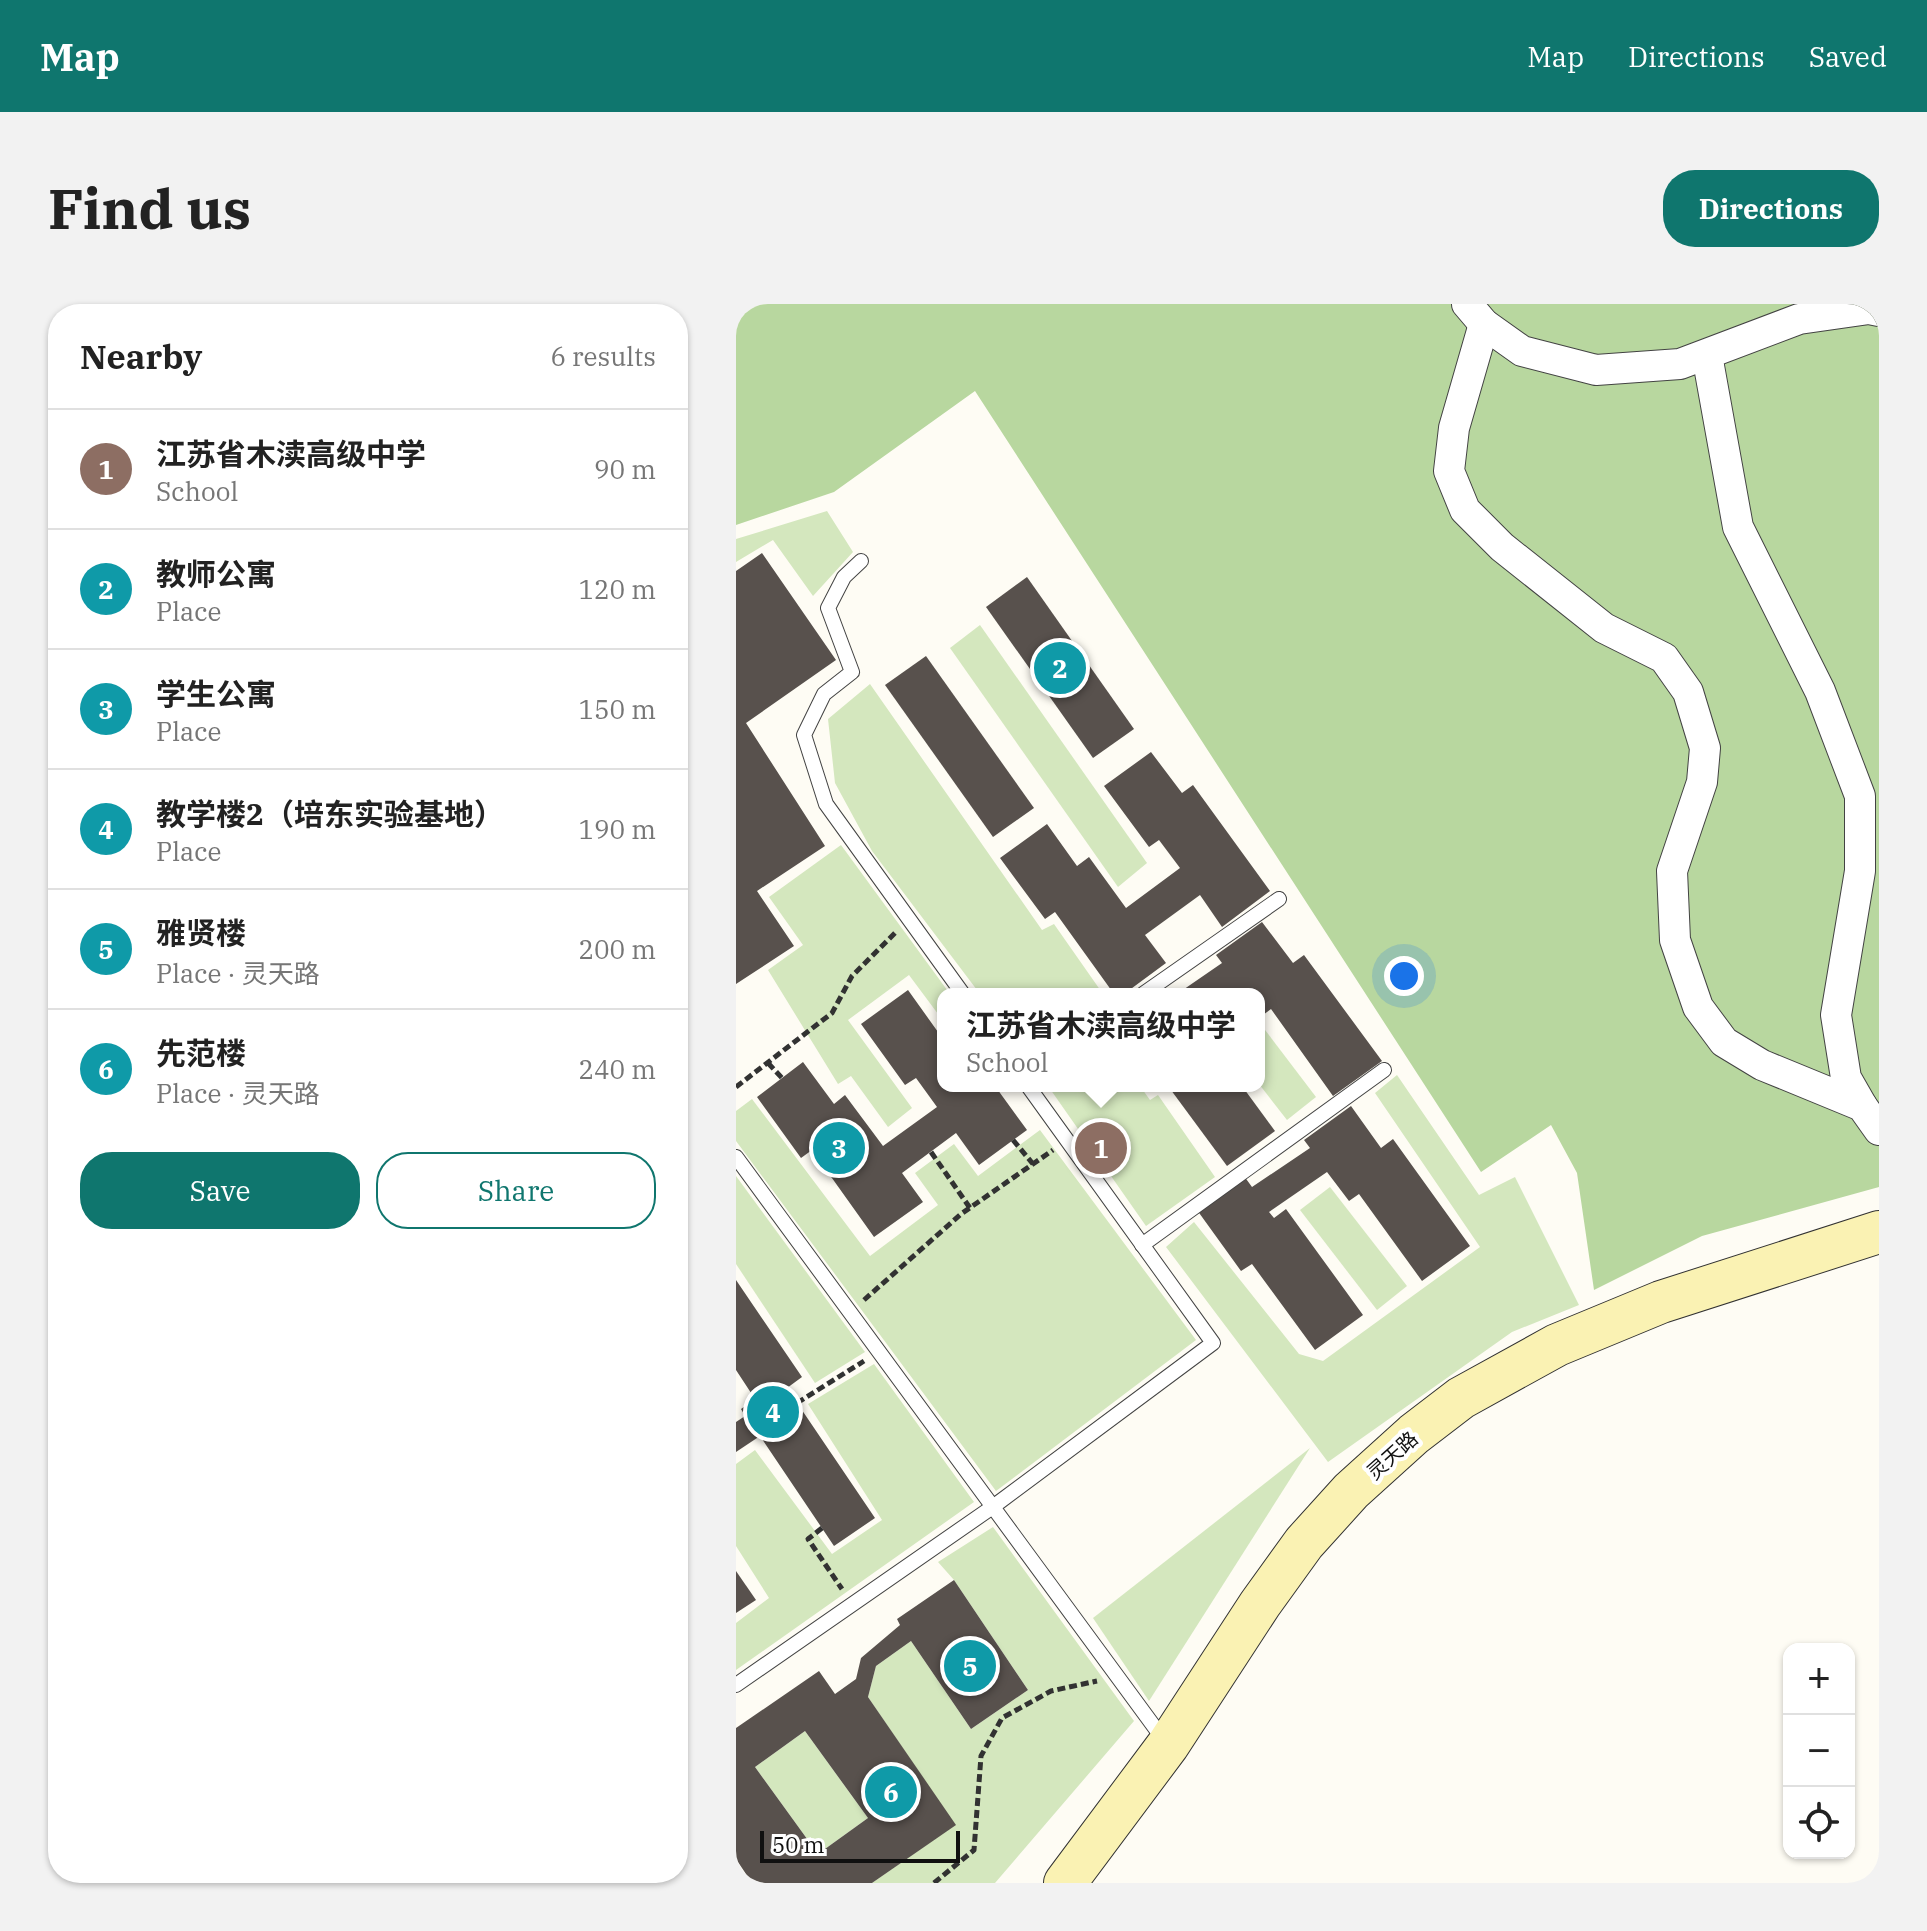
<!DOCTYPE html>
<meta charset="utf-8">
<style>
:root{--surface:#fff;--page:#f2f2f2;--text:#222;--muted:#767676;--line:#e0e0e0;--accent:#0f766e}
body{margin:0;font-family:"IBM Plex Serif","Noto Sans SC",serif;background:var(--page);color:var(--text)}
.controls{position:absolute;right:24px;bottom:24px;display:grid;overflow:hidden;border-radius:16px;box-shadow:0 2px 6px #0004}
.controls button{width:72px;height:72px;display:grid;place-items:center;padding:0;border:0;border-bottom:2px solid var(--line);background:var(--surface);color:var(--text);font:40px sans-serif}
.scale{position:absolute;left:24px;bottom:20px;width:200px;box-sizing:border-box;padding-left:8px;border:4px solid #101010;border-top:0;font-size:22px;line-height:28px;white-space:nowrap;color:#101010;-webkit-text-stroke:6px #fff;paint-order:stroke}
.you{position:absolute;left:668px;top:672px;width:28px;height:28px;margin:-20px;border:6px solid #fff;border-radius:50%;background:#1a73e8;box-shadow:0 0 0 12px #1a73e833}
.badge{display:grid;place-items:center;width:52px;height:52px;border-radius:50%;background:var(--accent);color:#fff;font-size:26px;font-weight:700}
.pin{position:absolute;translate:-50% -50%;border:4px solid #fff;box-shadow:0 2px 8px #0006}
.popup{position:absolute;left:201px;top:684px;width:328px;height:104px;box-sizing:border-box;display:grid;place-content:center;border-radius:16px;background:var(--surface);filter:drop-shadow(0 2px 6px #0005);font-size:26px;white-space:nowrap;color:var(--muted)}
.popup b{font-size:30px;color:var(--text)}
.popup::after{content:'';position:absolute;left:50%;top:100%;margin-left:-16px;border:16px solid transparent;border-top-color:var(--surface)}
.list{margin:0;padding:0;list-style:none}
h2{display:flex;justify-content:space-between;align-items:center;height:104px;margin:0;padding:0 32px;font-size:34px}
h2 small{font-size:26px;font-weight:400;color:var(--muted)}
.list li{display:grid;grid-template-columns:52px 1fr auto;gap:24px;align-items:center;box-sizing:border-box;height:120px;padding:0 32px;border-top:2px solid var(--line)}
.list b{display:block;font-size:30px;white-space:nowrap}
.list p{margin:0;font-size:26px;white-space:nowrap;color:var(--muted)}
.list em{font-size:26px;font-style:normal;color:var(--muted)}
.actions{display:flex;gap:16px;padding:24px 32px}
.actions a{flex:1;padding:18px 0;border:2px solid var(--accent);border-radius:32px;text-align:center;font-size:28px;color:var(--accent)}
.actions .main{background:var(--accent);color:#fff}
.icon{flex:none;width:44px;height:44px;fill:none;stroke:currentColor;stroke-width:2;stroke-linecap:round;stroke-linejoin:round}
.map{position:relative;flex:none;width:1143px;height:1579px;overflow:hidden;border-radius:32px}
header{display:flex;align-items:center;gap:48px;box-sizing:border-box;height:112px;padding:0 40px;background:var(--accent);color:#fff}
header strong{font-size:38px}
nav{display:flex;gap:44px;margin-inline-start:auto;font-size:28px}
.intro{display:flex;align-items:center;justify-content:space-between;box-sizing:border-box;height:192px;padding:0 48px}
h1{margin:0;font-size:56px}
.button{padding:20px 36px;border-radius:32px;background:var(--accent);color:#fff;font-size:28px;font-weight:700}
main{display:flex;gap:48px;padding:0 48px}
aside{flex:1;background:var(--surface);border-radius:32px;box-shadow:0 2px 6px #0004}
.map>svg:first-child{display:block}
.green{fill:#d4e7be}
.forest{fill:#b8d79f}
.building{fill:#58514d;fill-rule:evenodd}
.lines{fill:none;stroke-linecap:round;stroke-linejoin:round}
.lane-casing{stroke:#434343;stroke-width:16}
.street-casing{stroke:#434343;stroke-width:32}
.secondary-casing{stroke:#323232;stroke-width:44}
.path{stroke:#323232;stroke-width:5;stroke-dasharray:8 4;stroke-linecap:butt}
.lane{stroke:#fff;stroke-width:14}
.street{stroke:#fff;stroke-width:30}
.secondary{stroke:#faf2b3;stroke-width:42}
.labels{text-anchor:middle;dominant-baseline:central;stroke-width:8;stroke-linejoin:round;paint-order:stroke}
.street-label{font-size:20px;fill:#101010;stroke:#fff}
</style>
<header>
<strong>Map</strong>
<nav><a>Map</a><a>Directions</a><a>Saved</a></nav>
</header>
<div class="intro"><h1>Find us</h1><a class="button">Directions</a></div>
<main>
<aside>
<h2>Nearby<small>6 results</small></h2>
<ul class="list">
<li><span class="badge" style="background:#8d6e63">1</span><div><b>江苏省木渎高级中学</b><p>School</p></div><em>90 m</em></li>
<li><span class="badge" style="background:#0f9aa8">2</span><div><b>教师公寓</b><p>Place</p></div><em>120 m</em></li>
<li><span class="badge" style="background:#0f9aa8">3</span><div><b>学生公寓</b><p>Place</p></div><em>150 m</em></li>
<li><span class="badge" style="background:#0f9aa8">4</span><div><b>教学楼2（培东实验基地）</b><p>Place</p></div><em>190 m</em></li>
<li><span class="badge" style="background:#0f9aa8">5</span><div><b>雅贤楼</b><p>Place · 灵天路</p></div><em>200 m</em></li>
<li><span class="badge" style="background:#0f9aa8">6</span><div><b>先范楼</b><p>Place · 灵天路</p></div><em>240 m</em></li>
</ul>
<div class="actions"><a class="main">Save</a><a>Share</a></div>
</aside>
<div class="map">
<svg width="1143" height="1579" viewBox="0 0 1143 1579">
<rect width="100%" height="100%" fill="#fefcf4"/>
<g class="green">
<polygon points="91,207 117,248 77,292 37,236 0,258 0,235"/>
<polygon points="244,321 411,559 382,583 214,344"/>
<polygon points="134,380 306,626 318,620 367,690 244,690 136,547 99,479 92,415"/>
<polygon points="105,541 214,690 207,690 205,714 173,671 112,716 176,804 152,823 115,772 102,780 32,666 67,641 33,593"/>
<polygon points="523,718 580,793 551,816 523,780"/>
<polygon points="661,771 743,891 779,873 843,1001 776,1028 592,1158 430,943 458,918 563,1050 587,1057 744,943 639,789"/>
<polygon points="312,782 404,782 414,796 422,791 479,873 410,922"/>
<polygon points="16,795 134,952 202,901 179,869 218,840 242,872 304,826 460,1036 260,1187 0,837 0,807"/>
<polygon points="0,872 129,1048 79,1079 0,960"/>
<polygon points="594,883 671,982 641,1006 564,906"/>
<polygon points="138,1060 238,1198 0,1366 0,1319 33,1294 0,1242 0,1160 19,1146 96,1250 146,1216 72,1100"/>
<polygon points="574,1144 413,1397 357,1314"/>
<polygon points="257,1223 398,1417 259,1579 136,1579 219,1521 132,1393 140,1362 175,1337 235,1425 292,1386 218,1276 202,1258"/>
<polygon points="69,1427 132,1514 82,1550 19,1463"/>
</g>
<polygon class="forest" points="0,0 1143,0 1143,883 966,932 858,986 841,869 815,821 745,868 239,87 98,188 0,221"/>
<g class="building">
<polygon points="26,249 100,356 10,419 89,542 21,587 58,642 0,680 0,267"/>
<polygon points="291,273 398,425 357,454 250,303"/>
<polygon points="190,352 298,504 257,533 149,381"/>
<polygon points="415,448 446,489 457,481 534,587 486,623 464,591 409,631 430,659 388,690 378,690 319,608 309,615 264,554 311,520 341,562 353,553 390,604 444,564 423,536 413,543 368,482"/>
<polygon points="526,618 557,659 568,651 646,757 597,792 535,705 523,714 523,690 507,690 503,684 494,690 441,690 486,659 480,651"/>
<polygon points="172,686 202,728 207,724 207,782 259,782 291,826 243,861 220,829 166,869 187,898 138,933 76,846 65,854 21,793 67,758 98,800 109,791 147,842 201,803 180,774 169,781 125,720"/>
<polygon points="432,782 506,782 539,827 491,862"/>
<polygon points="615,802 645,844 657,835 734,942 686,977 623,890 613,897 591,868 533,908 538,914 550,905 627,1011 579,1046 516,960 505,967 461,906 508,872 516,883 574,844 568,836"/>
<polygon points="0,976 66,1073 51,1084 139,1214 98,1242 24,1132 0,1148 0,1118 9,1112 5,1105 19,1095 0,1066"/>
<polygon points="0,1267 20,1296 0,1309"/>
<path d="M218,1276l74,110 -57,39 -60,-88 -35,25 -8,31 88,128 -84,58h-120l-16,-24v-131l83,-57 16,23 21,-15 5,-21 39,-33 -3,-6zM69,1427l63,87 -50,36 -63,-87z"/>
</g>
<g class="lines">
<defs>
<g id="lane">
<polyline points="125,257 108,273 92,304 116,368 88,390 68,431 90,500 227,690"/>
<polyline points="407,690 543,595"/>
<polyline points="0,853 428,1436"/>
<polyline points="406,941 648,766"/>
<polyline points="0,1381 258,1202 477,1039 292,782"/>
</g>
<g id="street">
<polyline points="731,0 748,20 786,47 860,66 944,60 1063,15 1133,5 1143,7"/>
<polyline points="748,20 718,124 713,167 729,206 766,243 868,324 928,354 952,388 969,444 966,478 936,567 939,636 962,703 988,738 1026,761 1126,802 1143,826"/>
<polyline points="971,51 1002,223 1084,387 1124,492 1124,567 1100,711 1110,774 1126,802"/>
</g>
<polyline id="secondary" points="329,1579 432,1441 524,1300 568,1239 615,1187 678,1130 725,1094 821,1041 925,998 1143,928"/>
</defs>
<use href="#lane" class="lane-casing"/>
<use href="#street" class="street-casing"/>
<use href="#secondary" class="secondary-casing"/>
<g class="path">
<polyline points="32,759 46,774"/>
<polyline points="0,783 96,709 116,672 161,627"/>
<polyline points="277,836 297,860"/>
<polyline points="195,848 234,904"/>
<polyline points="128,996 225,910 317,846"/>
<polyline points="61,1099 128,1057"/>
<polyline points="86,1224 72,1235 106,1285"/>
<polyline points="198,1579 238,1546 245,1452 266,1414 315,1387 361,1377"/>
</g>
<use href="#lane" class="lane"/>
<use href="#street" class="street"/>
<use href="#secondary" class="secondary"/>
</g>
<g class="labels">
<g class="street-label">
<text transform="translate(656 1151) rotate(-42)">灵天路</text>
</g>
</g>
</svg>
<div class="controls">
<button>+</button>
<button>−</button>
<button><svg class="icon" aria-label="locate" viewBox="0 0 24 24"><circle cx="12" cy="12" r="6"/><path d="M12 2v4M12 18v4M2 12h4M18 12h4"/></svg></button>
</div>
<div class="scale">50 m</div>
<div class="you"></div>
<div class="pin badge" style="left:365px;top:844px;background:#8d6e63">1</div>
<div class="popup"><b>江苏省木渎高级中学</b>School</div>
<div class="pin badge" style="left:324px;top:364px;background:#0f9aa8">2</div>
<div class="pin badge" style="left:103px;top:844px;background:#0f9aa8">3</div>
<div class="pin badge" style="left:37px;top:1108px;background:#0f9aa8">4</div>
<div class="pin badge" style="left:234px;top:1362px;background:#0f9aa8">5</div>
<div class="pin badge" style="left:155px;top:1488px;background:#0f9aa8">6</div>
</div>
</main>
